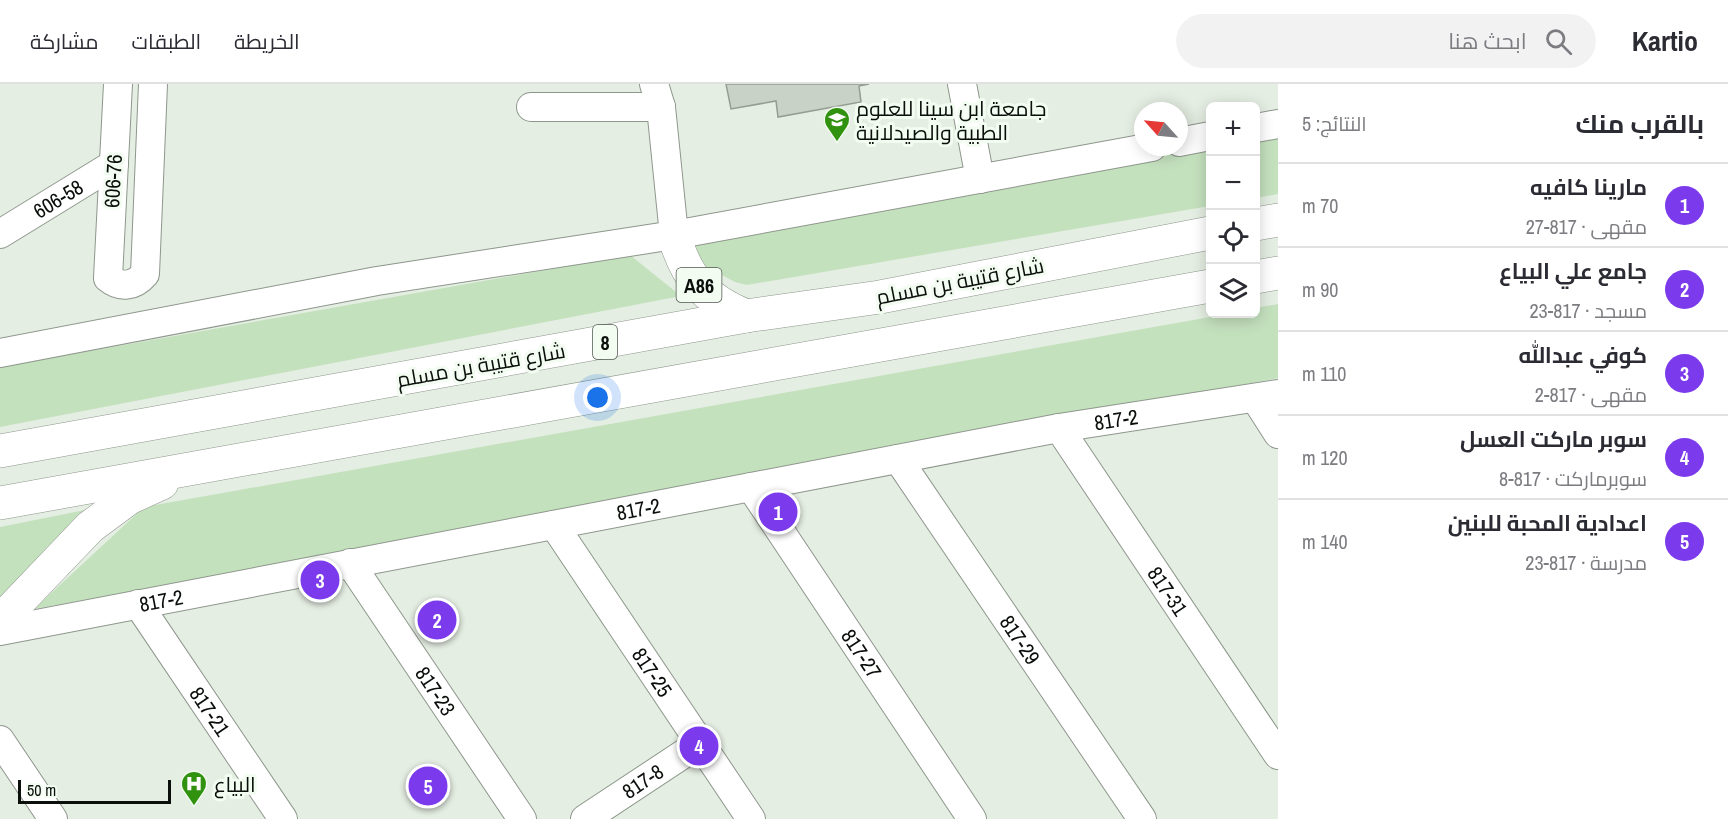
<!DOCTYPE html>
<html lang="ar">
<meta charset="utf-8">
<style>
:root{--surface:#fff;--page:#f2f2f3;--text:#2b2b33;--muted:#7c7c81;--line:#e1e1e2;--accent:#7c3aed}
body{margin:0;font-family:"Archivo Narrow",Cairo,sans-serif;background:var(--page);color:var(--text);direction:rtl}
.controls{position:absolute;right:18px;top:18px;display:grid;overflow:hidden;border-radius:9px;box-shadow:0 3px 15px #0003}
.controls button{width:54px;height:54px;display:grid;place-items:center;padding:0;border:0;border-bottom:2px solid var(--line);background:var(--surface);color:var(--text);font:30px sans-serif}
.compass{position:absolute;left:1134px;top:18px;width:54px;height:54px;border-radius:50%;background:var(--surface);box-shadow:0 3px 15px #0003;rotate:297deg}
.scale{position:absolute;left:18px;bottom:15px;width:153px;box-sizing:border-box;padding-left:6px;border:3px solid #0b0f0b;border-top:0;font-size:16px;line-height:21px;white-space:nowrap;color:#0b0f0b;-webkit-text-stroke:4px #f2fcf0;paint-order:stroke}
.you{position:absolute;left:598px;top:314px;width:21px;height:21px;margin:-15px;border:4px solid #fff;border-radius:50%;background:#1a73e8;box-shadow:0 0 0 9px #1a73e833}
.badge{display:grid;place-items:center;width:39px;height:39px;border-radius:50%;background:var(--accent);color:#fff;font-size:20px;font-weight:700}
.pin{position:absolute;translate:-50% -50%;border:3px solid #fff;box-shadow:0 2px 6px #0006}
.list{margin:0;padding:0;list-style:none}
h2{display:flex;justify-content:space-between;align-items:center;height:78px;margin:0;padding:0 24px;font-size:26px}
h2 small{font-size:20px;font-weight:400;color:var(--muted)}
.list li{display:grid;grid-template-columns:39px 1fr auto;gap:18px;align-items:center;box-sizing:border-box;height:84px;padding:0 24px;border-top:2px solid var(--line)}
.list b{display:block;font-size:22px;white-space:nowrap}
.list p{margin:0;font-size:20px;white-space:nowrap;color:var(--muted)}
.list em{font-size:20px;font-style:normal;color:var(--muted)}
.icon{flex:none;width:33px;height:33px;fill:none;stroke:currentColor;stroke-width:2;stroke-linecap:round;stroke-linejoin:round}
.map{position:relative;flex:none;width:1278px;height:735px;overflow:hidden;direction:ltr}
header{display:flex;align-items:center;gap:36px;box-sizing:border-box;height:84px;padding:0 30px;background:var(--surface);border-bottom:2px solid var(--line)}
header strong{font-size:28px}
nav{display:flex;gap:33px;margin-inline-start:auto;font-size:21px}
.search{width:420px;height:54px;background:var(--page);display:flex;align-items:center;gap:15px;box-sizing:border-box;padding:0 21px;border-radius:33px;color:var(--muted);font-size:22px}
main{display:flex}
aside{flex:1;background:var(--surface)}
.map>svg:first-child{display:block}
.green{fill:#c4e1be}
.building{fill:#c8d2c6;stroke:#949d92;stroke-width:1.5}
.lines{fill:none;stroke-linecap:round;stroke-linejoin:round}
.minor-casing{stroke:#8e978c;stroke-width:30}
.highway-casing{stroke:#8e978c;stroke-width:34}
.minor{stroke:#fff;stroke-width:28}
.highway{stroke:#fff;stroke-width:33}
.labels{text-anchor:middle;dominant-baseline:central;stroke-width:6;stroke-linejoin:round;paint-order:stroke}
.shield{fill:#f2fcf0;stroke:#505650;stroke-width:1.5}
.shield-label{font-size:20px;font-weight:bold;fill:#0b0f0b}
.poi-label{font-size:21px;fill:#0b0f0b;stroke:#f2fcf0;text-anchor:start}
.street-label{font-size:21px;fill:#0b0f0b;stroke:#f2fcf0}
</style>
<header>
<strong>Kartio</strong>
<div class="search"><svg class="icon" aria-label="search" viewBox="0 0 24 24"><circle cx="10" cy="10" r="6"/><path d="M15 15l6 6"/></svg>ابحث هنا</div>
<nav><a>الخريطة</a><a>الطبقات</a><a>مشاركة</a></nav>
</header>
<main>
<aside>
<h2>بالقرب منك<small>النتائج: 5</small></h2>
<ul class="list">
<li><span class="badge">1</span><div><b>مارينا كافيه</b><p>مقهى · 817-27</p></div><em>70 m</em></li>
<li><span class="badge">2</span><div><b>جامع علي البياع</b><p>مسجد · 817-23</p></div><em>90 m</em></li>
<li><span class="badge">3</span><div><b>كوفي عبدالله</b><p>مقهى · 817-2</p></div><em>110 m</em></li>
<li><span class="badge">4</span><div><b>سوبر ماركت العسل</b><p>سوبرماركت · 817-8</p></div><em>120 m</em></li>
<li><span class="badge">5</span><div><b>اعدادية المحبة للبنين</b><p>مدرسة · 817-23</p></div><em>140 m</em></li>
</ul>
</aside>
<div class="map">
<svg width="1278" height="735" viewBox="0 0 1278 735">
<rect width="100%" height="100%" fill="#e5eee3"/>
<g class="green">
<polygon points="1278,50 1278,110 1256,114 1256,54"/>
<polygon points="1210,62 1210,122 747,201 735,198 701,180 680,155"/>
<polygon points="630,171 681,212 0,343 0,283"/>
<polygon points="1278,220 1278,294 481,444 34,525 144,423 1227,230 1256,230 1256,224"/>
<polygon points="95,424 46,464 0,517 0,443"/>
</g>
<polygon class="building" points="726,0 869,0 859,2 861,18 778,33 776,17 731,25"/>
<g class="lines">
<defs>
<g id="minor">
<path d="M118,0l-10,194c12,10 26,9 37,-4l8,-190"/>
<polyline points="654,0 661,23 674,151"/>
<polyline points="962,0 980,95"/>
<polyline points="531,23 661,23"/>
<polyline points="1256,44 1278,40"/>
<polyline points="1179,58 1210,52"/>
<path id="s1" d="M0,150l114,-70"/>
<polyline points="0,269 377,197 674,151 1152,63"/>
<polyline points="1255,314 1278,350"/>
<path id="s2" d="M1059,344l219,327"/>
<path id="s3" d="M898,375l244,360"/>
<path id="s4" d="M751,403l221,332"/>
<path id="s5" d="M554,441l197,294"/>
<path id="s6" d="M350,479l172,256"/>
<path id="s7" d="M138,520l145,215"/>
<path id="s8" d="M0,547l1059,-203 219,-34"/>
<polyline points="0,656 53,735"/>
<path id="s9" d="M585,735l115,-76"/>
</g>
<g id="highway">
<polyline points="1256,140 1278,136"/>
<path d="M674,151c12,43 31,64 72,81"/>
<polyline points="1256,193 1278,189"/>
<polyline points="0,367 746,232 880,213 1210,149"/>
<path d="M0,419c403,-76 807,-144 1210,-217"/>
<polyline points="0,537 90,443 129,414 162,399"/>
</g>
</defs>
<use href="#minor" class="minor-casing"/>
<use href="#highway" class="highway-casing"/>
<use href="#minor" class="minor"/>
<use href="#highway" class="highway"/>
</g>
<defs>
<symbol id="university-pin" viewBox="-11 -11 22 30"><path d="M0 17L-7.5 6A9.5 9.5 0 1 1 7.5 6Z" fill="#319210" stroke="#f2fcf0"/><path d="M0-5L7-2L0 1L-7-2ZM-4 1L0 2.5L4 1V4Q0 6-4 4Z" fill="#fff"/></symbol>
<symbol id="hospital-pin" viewBox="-11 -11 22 30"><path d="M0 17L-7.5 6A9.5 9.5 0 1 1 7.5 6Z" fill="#319210" stroke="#f2fcf0"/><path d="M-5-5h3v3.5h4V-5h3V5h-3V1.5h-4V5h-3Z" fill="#fff"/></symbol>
</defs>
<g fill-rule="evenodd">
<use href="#university-pin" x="822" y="21" width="30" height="40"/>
<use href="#hospital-pin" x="179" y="685" width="30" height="40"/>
</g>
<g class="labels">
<g class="shield">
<rect x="676.5" y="184" width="45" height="34" rx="4.5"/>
<rect x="593" y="241" width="24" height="34" rx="4.5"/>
</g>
<g class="shield-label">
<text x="699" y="201">A86</text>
<text x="605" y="258">8</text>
</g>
<g class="poi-label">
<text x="856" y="24">جامعة ابن سينا للعلوم<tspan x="856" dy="24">الطبية والصيدلانية</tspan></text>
<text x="214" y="700">البياع</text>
</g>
<g class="street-label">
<text transform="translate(113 97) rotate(-87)">606-76</text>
<text stroke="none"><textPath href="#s1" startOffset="68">606-58</textPath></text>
<text transform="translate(960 197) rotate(-11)">شارع قتيبة بن مسلم</text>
<text transform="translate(481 281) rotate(-10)">شارع قتيبة بن مسلم</text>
<text stroke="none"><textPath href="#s8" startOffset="1136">817-2</textPath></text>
<text stroke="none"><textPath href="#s8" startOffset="650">817-2</textPath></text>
<text stroke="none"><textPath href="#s2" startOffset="196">817-31</textPath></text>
<text stroke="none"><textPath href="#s8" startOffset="164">817-2</textPath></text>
<text stroke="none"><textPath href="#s3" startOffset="218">817-29</textPath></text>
<text stroke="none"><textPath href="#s4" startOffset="200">817-27</textPath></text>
<text stroke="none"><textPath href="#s5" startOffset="177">817-25</textPath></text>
<text stroke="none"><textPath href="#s6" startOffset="154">817-23</textPath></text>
<text stroke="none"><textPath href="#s7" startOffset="129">817-21</textPath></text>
<text stroke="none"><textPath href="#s9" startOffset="69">817-8</textPath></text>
</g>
</g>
</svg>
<div class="controls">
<button>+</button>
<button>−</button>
<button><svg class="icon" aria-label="locate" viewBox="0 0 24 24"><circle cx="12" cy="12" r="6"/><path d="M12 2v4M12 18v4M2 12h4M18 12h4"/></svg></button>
<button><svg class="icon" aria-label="layers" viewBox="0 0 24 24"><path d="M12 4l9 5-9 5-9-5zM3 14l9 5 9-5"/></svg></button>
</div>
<svg class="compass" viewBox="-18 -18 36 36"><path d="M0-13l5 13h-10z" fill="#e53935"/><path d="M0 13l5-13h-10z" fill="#7c7c81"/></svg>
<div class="scale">50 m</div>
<div class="you"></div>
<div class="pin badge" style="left:778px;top:428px">1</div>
<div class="pin badge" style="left:437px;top:536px">2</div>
<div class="pin badge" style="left:320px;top:496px">3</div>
<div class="pin badge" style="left:699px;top:662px">4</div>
<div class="pin badge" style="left:428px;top:702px">5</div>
</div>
</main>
